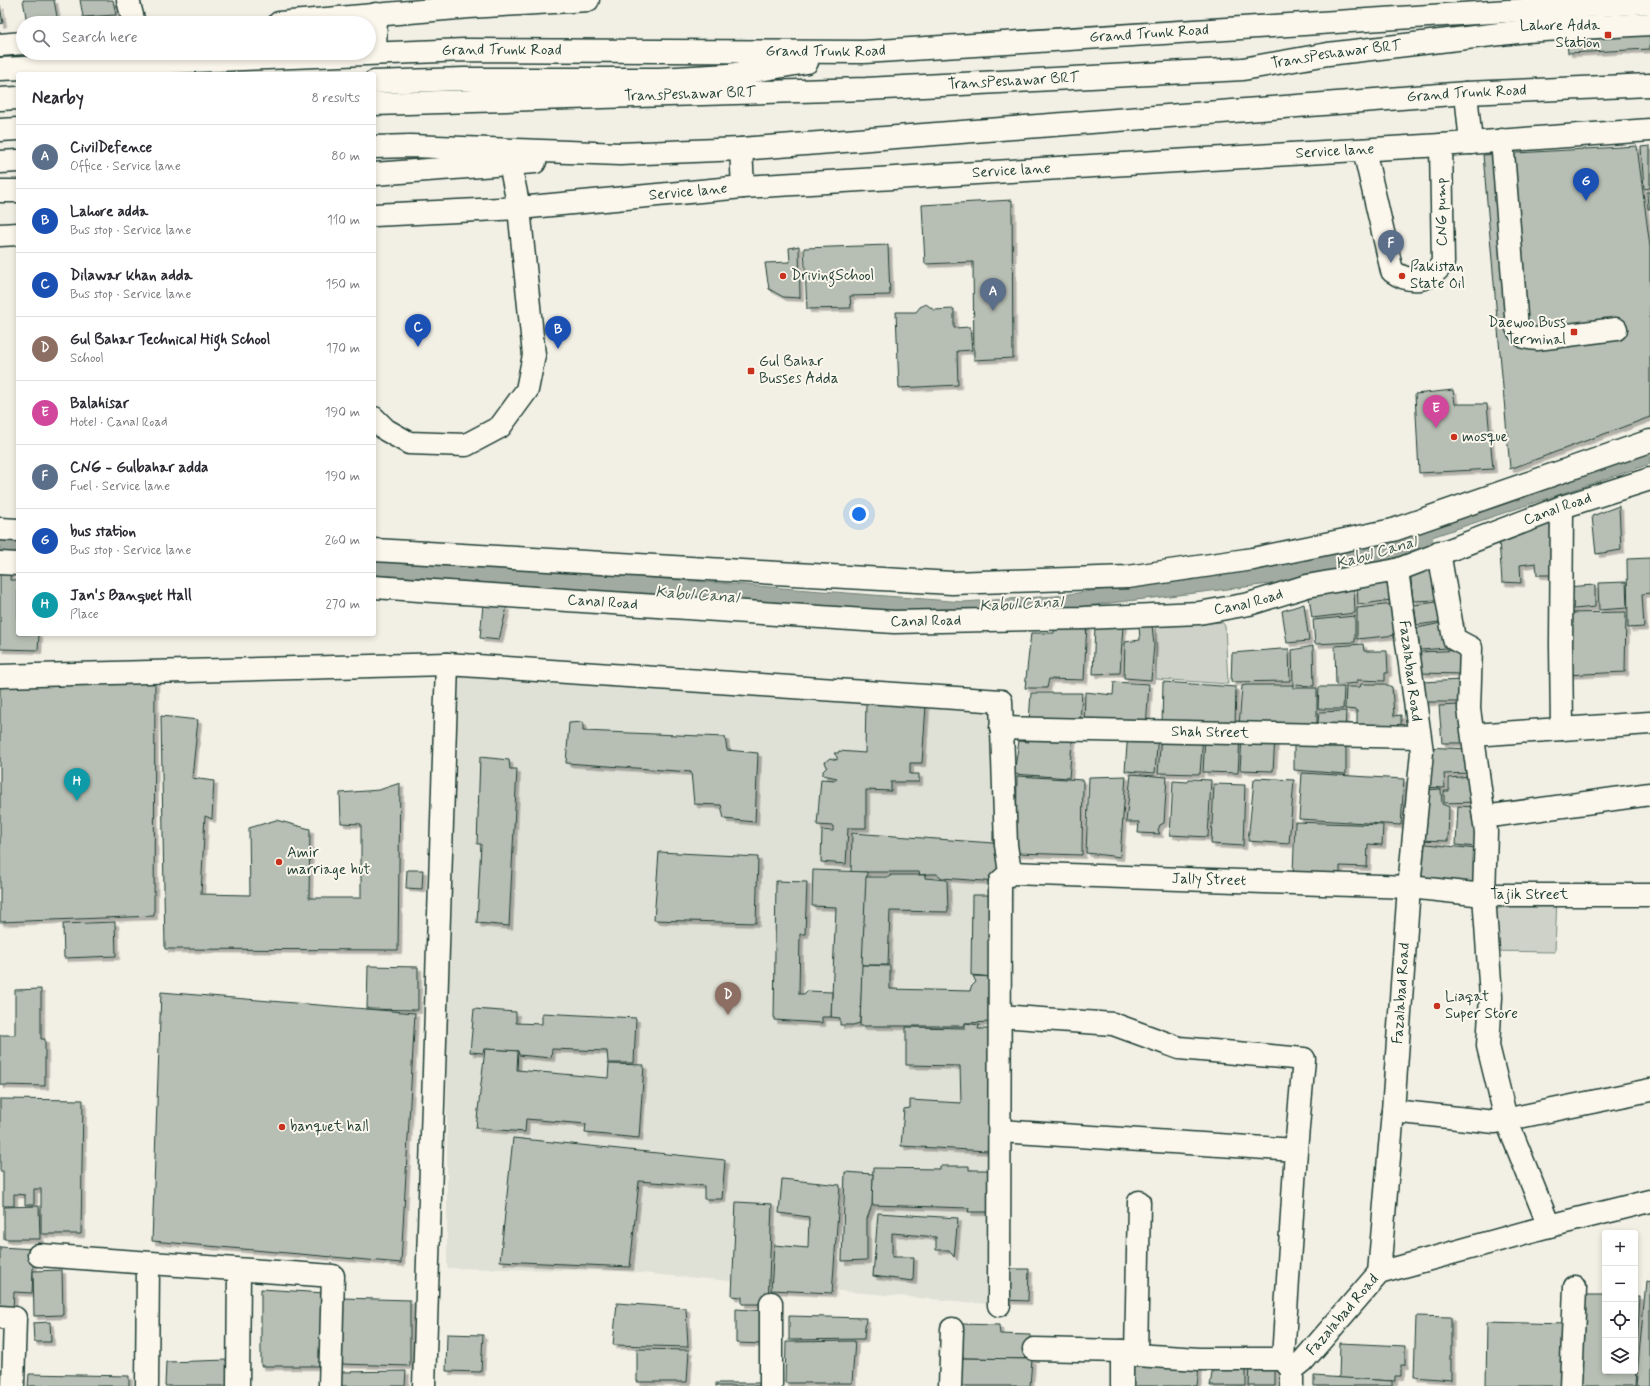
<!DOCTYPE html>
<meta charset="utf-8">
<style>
:root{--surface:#fff;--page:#f7f7f7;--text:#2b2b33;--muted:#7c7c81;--line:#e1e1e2;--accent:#111827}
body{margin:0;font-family:Mynerve,sans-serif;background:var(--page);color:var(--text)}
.controls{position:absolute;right:12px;bottom:12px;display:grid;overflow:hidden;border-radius:4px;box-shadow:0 2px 6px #0003}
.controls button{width:36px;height:36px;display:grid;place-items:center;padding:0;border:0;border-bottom:1px solid var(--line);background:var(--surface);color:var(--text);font:20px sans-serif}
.you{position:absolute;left:859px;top:514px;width:14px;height:14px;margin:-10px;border:3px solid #fff;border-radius:50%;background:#1a73e8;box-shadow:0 0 0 6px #1a73e833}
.badge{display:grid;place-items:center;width:26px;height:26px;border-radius:50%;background:var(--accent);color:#fff;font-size:13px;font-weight:700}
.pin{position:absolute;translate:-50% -33px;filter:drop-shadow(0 1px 2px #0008)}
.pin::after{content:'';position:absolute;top:21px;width:14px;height:12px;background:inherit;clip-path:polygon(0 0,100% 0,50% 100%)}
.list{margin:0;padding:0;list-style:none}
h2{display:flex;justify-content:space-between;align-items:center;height:52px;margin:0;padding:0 16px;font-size:17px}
h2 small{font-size:13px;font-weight:400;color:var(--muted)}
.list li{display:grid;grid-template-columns:26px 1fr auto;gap:12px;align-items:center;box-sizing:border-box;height:64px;padding:0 16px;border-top:1px solid var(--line)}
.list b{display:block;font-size:15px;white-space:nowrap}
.list p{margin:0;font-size:13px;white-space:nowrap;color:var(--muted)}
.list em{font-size:13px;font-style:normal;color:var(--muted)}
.icon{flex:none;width:22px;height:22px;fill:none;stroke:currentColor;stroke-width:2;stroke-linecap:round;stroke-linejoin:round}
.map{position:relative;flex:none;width:1650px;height:1386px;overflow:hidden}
.search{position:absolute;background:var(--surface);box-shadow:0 2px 6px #0003;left:16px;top:16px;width:360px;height:44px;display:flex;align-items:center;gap:10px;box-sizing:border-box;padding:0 14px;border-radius:22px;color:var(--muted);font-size:15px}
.panel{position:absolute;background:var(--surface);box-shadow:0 2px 6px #0003;left:16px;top:72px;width:360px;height:564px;border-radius:4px}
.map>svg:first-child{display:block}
.built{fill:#e0e1d6}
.green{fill:#cfd2c8;stroke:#77887e}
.water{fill:#a2aba1;stroke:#6e7f75}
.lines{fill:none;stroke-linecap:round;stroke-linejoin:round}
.canal{stroke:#a2aba1;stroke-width:21}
.building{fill:#b7beb3;stroke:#1f3d34;filter:url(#shadow)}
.minor-casing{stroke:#1f3d34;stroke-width:25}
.highway-casing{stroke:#1f3d34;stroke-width:25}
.minor{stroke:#fbf7ec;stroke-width:22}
.highway{stroke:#fbf7ec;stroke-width:22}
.poi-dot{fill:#c8321e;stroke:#fbf7ec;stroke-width:1.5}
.labels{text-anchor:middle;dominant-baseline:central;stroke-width:4;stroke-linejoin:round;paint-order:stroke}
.poi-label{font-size:15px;fill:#1f3d34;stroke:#fbf7ec;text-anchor:start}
.street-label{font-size:15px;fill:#1f3d34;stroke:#fbf7ec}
.water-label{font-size:16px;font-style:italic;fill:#465e55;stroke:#fbf7ec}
</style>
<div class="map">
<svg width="1650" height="1386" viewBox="0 0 1650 1386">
<defs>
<filter id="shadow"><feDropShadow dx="3.5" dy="3.5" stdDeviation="0" flood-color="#0004"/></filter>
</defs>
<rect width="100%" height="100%" fill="#f2f0e5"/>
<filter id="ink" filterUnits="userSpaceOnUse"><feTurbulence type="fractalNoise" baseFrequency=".025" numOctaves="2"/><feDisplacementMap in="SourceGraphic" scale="8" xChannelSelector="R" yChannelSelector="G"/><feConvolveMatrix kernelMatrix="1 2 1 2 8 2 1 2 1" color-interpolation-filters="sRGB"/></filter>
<g filter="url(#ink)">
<polygon class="built" points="447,664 1001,701 1016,861 1000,1170 999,1305 617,1271 447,1268"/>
<g class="green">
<polygon points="1222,622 1225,626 1228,684 1156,679 1156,627"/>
<polygon points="1557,895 1555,952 1488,951 1496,909"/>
</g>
<g class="water">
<polygon points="1650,445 1650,464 1396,549 1398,534"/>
<polygon points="0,539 18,540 18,555 0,553"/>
<polygon points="1373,539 1378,545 1377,562 1362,573 1010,615 895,617 634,599 424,578 374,575 374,559 589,573 963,602 1055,596 1166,581"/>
</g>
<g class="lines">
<polyline class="canal" points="1352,563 1423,540"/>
</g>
<g class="building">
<polygon points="23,0 54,0 58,22 27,23"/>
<polygon points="80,0 113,0 116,15 83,17"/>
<polygon points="0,5 3,23 0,24"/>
<polygon points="1650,16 1650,49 1568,53 1565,21"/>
<polygon points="1637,146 1650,247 1650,417 1510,469 1483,155"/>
<polygon points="1650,146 1650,188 1644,189 1641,147"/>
<polygon points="1647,192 1650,192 1650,209 1648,209"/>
<polygon points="1012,200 1013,358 974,360 973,262 925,264 922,205"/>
<polygon points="888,245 890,295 850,296 851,308 807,309 804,248"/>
<polygon points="799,246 800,298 783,297 769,289 765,263 790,262 789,248"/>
<polygon points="926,304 934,310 954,309 954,328 970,327 972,350 957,351 958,385 899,388 896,312 916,312 920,307"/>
<polygon points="1453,390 1455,404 1487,404 1493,469 1419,473 1415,394"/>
<polygon points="1619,506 1621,550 1596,554 1592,516"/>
<polygon points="1551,518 1555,575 1537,575 1536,563 1520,565 1521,583 1502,582 1499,540"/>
<polygon points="1650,558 1650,593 1642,594 1644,627 1628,628 1627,559"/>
<polygon points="1433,561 1438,600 1413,601 1410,570"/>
<polygon points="0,566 11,566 10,580 18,580 18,634 39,634 38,650 0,649"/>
<polygon points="1394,577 1397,599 1358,605 1357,583"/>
<polygon points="1626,582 1627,608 1599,610 1598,583"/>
<polygon points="1595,585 1595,607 1564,610 1565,587"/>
<polygon points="1354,589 1355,613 1312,618 1309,597"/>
<polygon points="1437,602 1446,621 1417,625 1414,605"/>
<polygon points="483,604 507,607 499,640 480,638"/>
<polygon points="1304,604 1309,641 1287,643 1282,611"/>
<polygon points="1394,604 1397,635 1357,639 1357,608"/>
<polygon points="1626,612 1625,672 1565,675 1565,613"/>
<polygon points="1355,616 1355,642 1315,644 1313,620"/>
<polygon points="1461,619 1460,647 1420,650 1417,628"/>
<polygon points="1055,623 1087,624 1084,680 1049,679 1047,688 1025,688 1031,633 1054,633"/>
<polygon points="1123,625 1120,673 1093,674 1095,626"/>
<polygon points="1152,625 1154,645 1151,680 1124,678 1125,642 1140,640 1139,626"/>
<polygon points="1363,644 1364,651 1387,651 1388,673 1385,673 1385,681 1357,680 1357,683 1336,685 1335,646"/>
<polygon points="1313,646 1314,686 1293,685 1292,650"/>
<polygon points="1281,649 1289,649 1290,681 1231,682 1232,653"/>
<polygon points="1465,650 1461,674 1422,673 1420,652"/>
<polygon points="1461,680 1461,702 1423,702 1422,682"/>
<polygon points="155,682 154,916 0,922 0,685"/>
<polygon points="1114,682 1149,684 1146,728 1084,727 1085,692 1113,695"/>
<polygon points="1163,682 1236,687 1235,727 1162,725"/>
<polygon points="1361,684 1385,684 1392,687 1394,716 1401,715 1401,725 1357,725 1357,710 1345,709 1346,687 1360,687"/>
<polygon points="1246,685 1293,685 1293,688 1317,688 1317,732 1239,727 1242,686"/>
<polygon points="1319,687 1344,687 1343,709 1318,709"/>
<polygon points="1031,693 1082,693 1080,722 1029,721"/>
<polygon points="866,702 926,706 922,763 910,763 910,774 919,774 919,782 891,782 891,791 866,790 866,828 848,828 846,864 821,862 822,830 833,831 833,826 817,825 821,779 836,780 837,778 823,775 823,771 827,767 825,762 830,758 837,760 837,757 834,753 838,753 839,751 865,753"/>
<polygon points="1459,705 1462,743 1442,743 1439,706"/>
<polygon points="1346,711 1345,732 1317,732 1319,712"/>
<polygon points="161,716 198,720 192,778 214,781 212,819 205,816 201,894 250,895 249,828 276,820 310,829 309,898 361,898 361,824 341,823 340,793 379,790 400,783 398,950 165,949"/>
<polygon points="583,722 583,731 725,737 727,750 758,753 755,822 724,819 721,805 694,804 691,772 566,763 569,723"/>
<polygon points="1073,731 1069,778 1014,774 1019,741 1029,742 1027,740 1017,738"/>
<polygon points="1128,732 1158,733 1155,773 1125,771"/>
<polygon points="1161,735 1203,735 1200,774 1158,773"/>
<polygon points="1205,736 1240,736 1238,773 1203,772"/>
<polygon points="1275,737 1273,771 1240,770 1242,738"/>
<polygon points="1294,738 1346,738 1346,774 1294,770"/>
<polygon points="1424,747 1469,749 1469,773 1444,774 1445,788 1421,787"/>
<polygon points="480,757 509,760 510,769 517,769 509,926 477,923 481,844 477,844"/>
<polygon points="1302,773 1404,779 1401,825 1299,819"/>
<polygon points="1131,774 1167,777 1164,823 1160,825 1158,830 1160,834 1138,833 1139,822 1126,822"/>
<polygon points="1017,776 1083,780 1082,855 1016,853"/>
<polygon points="1126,776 1120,857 1086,853 1089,777"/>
<polygon points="1472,776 1475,802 1444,803 1444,791 1449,791 1449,778"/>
<polygon points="1256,778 1294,780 1289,844 1248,841 1254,780"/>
<polygon points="1189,779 1211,780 1208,837 1170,835 1173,781 1188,782"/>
<polygon points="1214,784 1245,785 1243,846 1211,844"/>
<polygon points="1441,789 1442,804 1449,807 1448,841 1418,840 1421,790"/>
<polygon points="1458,806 1475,807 1476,847 1456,845"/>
<polygon points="1295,822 1383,825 1382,845 1368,844 1367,867 1340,866 1340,873 1293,872"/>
<polygon points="993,831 997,835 998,882 942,878 937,874 930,874 920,875 919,872 851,872 852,833 993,843"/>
<polygon points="1417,843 1477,849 1480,891 1412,885"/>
<polygon points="659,852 758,857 756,923 654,920"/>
<polygon points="407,870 423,870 422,889 406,888"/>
<polygon points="813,870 867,872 860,1023 853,1025 840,1025 840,1018 831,1017 836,907 812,906"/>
<polygon points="890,875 925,875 925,878 947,880 948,912 890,911 888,965 862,965 866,877 890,877"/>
<polygon points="776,881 807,882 805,934 800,934 799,994 804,994 807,991 832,992 831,1017 822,1017 822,1023 774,1020"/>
<polygon points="972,895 1000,895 993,977 971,975"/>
<polygon points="115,922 116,956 64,958 63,924"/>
<polygon points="862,965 890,966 890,989 970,991 971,987 976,982 973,976 993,977 992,1022 965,1023 965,1026 860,1026"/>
<polygon points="368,966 418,967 418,1010 367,1009"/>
<polygon points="41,989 41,1039 45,1039 45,1086 0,1085 0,1035 15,1035 15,990"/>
<polygon points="161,992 415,1013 401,1263 152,1241"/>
<polygon points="474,1009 516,1012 516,1023 542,1024 542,1013 636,1018 634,1063 608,1063 607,1051 552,1049 551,1058 519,1055 518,1051 484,1049 483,1053 470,1052"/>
<polygon points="965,1023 979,1025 978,1029 991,1029 990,1133 987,1151 901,1146 904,1109 910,1108 910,1100 961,1103 960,1066 906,1065 906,1027 965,1028"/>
<polygon points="485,1049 518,1051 517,1070 608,1078 609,1064 644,1065 639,1138 585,1133 586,1124 526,1119 525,1132 476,1128"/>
<polygon points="0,1099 83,1100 81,1234 41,1234 41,1189 34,1189 34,1205 25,1205 25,1195 14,1194 14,1206 3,1206 3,1171 0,1171"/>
<polygon points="513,1138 725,1160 722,1199 704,1199 704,1186 639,1181 630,1267 500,1261"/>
<polygon points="940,1166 969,1166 969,1170 1000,1170 999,1212 968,1212 969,1208 872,1205 873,1168 940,1169"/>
<polygon points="845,1172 873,1174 872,1205 867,1219 867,1260 842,1261"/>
<polygon points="782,1179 840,1185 832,1293 771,1290 774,1245 808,1248 809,1217 779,1213"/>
<polygon points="736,1202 772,1204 768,1304 742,1304 742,1297 732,1296"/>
<polygon points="39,1206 40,1239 4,1239 4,1207"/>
<polygon points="878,1213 958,1218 954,1257 949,1250 936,1250 936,1237 892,1233 892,1257 914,1257 913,1281 873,1276"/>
<polygon points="0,1247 34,1249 32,1293 14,1292 13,1310 0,1309"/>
<polygon points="1005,1269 1029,1269 1028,1301 1005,1300"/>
<polygon points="62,1270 63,1315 34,1316 33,1271"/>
<polygon points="1646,1282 1650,1283 1650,1386 1636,1386"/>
<polygon points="261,1289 325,1293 324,1366 261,1366"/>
<polygon points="1577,1295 1605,1295 1605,1371 1635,1371 1635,1296 1640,1296 1635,1386 1573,1386"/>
<polygon points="342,1298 410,1300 410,1366 340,1364"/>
<polygon points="617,1303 686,1308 688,1347 613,1345"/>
<polygon points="736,1309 766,1311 766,1344 736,1343"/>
<polygon points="789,1316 866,1318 864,1339 789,1340"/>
<polygon points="1416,1316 1451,1317 1451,1380 1414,1377"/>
<polygon points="50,1322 51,1342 34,1342 33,1323"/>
<polygon points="1487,1322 1566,1324 1564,1386 1486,1386"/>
<polygon points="961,1324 999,1325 1000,1334 1030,1335 1032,1359 960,1358"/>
<polygon points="447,1334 483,1335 481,1372 446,1371"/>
<polygon points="855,1341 852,1383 785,1383 786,1342"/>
<polygon points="1340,1343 1405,1346 1405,1365 1401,1365 1401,1376 1395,1376 1395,1381 1339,1378"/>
<polygon points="637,1349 689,1350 687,1382 637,1382"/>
<polygon points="960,1358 1032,1359 1030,1386 959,1386"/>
<polygon points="228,1360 227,1386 165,1386 166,1362"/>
<polygon points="1128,1364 1199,1368 1197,1386 1129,1386"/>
<polygon points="1246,1364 1246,1386 1210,1386 1213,1366"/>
<polygon points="1250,1365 1275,1365 1275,1386 1249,1386"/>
<polygon points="406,1371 405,1386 338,1386 339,1372"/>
<polygon points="29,1374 129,1376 129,1386 28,1386"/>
<polygon points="1314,1376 1392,1381 1392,1386 1314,1386"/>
<rect x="716" y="1383" width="47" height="3"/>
</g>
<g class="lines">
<defs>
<g id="minor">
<polyline points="128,0 134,23"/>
<polyline points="279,23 469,7 588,0"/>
<polyline points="0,45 23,43"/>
<polyline points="375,53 376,14"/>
<polyline points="1466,93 1471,143"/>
<polyline points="0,99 18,98"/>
<path id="s1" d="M374,104l492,-15 377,-20 85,-15 198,-23 124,-7"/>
<path d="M1502,140l15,188c5,10 9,10 20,11l79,-10"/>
<polyline points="741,149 743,187"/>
<path d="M1364,150l28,121c18,13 38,11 51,-8l-2,-118"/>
<path id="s2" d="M374,215l145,-7 224,-21 698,-42 209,-15"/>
<polyline points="0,235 18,234"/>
<polyline points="374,418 386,430 409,443 466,445 500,427 527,390 534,355 519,208 510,164"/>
<polyline points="1562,507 1561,644 1562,729"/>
<polyline points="0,529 18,530"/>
<polyline points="374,550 952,583 1128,577 1253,559 1393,530 1650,441"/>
<polyline points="1439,552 1454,639 1471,648 1469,709 1486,832 1484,895 1491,997 1488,1046 1506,1119 1549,1226"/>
<polyline points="0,563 18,564"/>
<path id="s3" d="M374,587l520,35 190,-4 115,-5 50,-9 58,-18 90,-16 165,-63 88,-28"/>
<polyline points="0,676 447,664 1001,701 1006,845 1010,873 1000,882 999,1305"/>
<path id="s4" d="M1001,728l418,9"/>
<polyline points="1473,735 1650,723"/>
<polyline points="1484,817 1650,794"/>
<path id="s5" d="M1010,873l399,14 75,8h166"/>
<polyline points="1000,1016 1113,1024 1179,1048 1304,1059 1296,1150 1283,1359"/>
<polyline points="1393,1111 1495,1122 1650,1090"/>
<polyline points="1000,1131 1296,1150"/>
<polyline points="39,1255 333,1276 330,1386"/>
<polyline points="1379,1273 1549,1226 1650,1201"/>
<polyline points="0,1317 15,1318 13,1386"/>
<polyline points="1034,1349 1122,1351 1136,1355 1199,1359 1283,1359 1292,1370"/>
<polyline points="1136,1355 1139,1202"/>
<polyline points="147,1386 148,1264"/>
<polyline points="238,1386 239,1270"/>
<polyline points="424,1386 447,664"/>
<polyline points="771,1386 771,1303"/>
<polyline points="950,1386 952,1329"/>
<polyline points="1122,1386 1122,1351"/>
<path id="s6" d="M1292,1386v-16l11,-9 76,-88 14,-162 16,-224 13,-135 -25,-182"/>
<polyline points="1571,1386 1575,1287"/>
</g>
<g id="highway">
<path id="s7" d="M0,69l465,-19 399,2 786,-50"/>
<polyline points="374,82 464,79 659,79 729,75 807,62"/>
<polyline points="0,130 18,129"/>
<path id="s8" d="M374,147l37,-1 209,8 121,-5 725,-56 184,-8"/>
<polyline points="0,162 18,161"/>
<polyline points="374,174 535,162"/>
<polyline points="0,191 18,191"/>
</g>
</defs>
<use href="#minor" class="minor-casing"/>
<use href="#highway" class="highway-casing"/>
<use href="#minor" class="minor"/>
<use href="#highway" class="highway"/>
</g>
</g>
<g class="poi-dot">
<rect x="1604" y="31" width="8" height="8" rx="2"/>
<circle cx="783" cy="276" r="4"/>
<circle cx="1402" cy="276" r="4"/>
<rect x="1570" y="328" width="8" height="8" rx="2"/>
<rect x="747" y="367" width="8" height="8" rx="2"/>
<circle cx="1454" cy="437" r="4"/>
<circle cx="279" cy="862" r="4"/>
<circle cx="1437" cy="1006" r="4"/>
<circle cx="282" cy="1127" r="4"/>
</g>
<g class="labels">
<g class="poi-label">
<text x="1600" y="26" text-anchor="end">Lahore Adda<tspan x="1600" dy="17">Station</tspan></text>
<text x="1410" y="267">Pakistan<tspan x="1410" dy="17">State Oil</tspan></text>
<text x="791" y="276">DrivingSchool</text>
<text x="1566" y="323" text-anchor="end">Daewoo Buss<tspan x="1566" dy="17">Terminal</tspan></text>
<text x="759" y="362">Gul Bahar<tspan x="759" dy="17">Busses Adda</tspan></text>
<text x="1462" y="437">mosque</text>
<text x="287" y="853">Amir<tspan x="287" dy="17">marriage hut</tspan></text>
<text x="1445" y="997">Liaqat<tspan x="1445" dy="17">Super Store</tspan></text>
<text x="290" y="1127">banquet hall</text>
</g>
<g class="street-label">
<text stroke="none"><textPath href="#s7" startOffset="1150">Grand Trunk Road</textPath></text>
<text stroke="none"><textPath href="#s7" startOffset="502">Grand Trunk Road</textPath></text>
<text stroke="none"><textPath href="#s7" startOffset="826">Grand Trunk Road</textPath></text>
<text stroke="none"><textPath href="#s1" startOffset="964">TransPeshawar BRT</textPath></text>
<text stroke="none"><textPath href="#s1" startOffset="640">TransPeshawar BRT</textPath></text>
<text stroke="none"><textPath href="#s1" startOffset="316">TransPeshawar BRT</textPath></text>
<text stroke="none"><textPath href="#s8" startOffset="1095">Grand Trunk Road</textPath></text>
<text stroke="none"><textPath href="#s2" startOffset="963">Service lane</textPath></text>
<text stroke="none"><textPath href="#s2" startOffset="639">Service lane</textPath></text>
<text stroke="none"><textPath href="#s2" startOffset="315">Service lane</textPath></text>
<text transform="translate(1442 212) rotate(-91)">CNG pump</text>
<text stroke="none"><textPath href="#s3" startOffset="1201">Canal Road</textPath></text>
<text stroke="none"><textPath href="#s3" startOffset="877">Canal Road</textPath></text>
<text stroke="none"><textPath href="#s3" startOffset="229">Canal Road</textPath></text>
<text stroke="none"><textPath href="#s3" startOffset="553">Canal Road</textPath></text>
<text transform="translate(1410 671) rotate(83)">Fazalabad Road</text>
<text stroke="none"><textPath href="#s4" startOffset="209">Shah Street</textPath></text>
<text stroke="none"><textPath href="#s5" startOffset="199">Jally Street</textPath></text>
<text stroke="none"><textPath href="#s5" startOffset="520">Tajik Street</textPath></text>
<text stroke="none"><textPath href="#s6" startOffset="427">Fazalabad Road</textPath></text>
<text stroke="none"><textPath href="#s6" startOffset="91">Fazalabad Road</textPath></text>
</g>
<g class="water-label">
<text transform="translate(1376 553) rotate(-16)">Kabul Canal</text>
<text transform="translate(697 595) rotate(4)">Kabul Canal</text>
<text transform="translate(1021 604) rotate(-3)">Kabul Canal</text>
</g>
</g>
</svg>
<div class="controls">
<button>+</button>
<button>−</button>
<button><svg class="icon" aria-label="locate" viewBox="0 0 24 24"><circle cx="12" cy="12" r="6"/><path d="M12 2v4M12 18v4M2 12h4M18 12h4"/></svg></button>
<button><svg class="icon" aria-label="layers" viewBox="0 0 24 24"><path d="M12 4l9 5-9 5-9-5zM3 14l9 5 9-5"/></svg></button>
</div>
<div class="you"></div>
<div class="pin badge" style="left:993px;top:311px;background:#5c6f8a">A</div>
<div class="pin badge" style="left:558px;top:349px;background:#1a4fb4">B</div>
<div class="pin badge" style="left:418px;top:347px;background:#1a4fb4">C</div>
<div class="pin badge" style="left:728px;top:1015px;background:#8d6e63">D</div>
<div class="pin badge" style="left:1436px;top:428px;background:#d1479c">E</div>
<div class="pin badge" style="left:1391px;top:263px;background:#5c6f8a">F</div>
<div class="pin badge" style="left:1586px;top:201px;background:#1a4fb4">G</div>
<div class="pin badge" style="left:77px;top:801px;background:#0f9aa8">H</div>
<div class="search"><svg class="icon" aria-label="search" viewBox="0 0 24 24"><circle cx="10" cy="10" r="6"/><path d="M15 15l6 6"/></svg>Search here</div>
<section class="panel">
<h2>Nearby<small>8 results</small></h2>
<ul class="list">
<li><span class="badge" style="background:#5c6f8a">A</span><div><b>CivilDefence</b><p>Office · Service lane</p></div><em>80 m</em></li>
<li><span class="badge" style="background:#1a4fb4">B</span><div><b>Lahore adda</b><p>Bus stop · Service lane</p></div><em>110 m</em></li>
<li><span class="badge" style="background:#1a4fb4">C</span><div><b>Dilawar khan adda</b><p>Bus stop · Service lane</p></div><em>150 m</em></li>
<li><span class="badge" style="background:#8d6e63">D</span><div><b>Gul Bahar Technical High School</b><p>School</p></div><em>170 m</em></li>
<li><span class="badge" style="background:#d1479c">E</span><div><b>Balahisar</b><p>Hotel · Canal Road</p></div><em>190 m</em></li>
<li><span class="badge" style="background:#5c6f8a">F</span><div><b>CNG - Gulbahar adda</b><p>Fuel · Service lane</p></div><em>190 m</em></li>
<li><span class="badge" style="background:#1a4fb4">G</span><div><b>bus station</b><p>Bus stop · Service lane</p></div><em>260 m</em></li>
<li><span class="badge" style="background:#0f9aa8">H</span><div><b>Jan's Banquet Hall</b><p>Place</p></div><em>270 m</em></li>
</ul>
</section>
</div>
